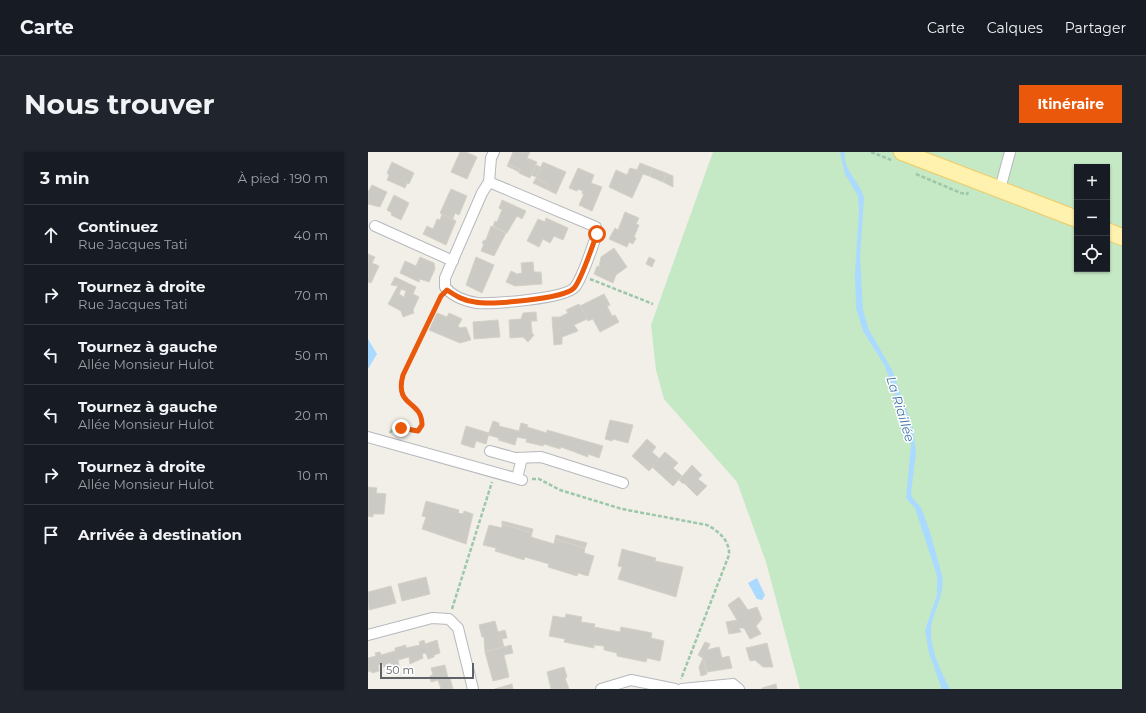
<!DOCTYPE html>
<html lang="fr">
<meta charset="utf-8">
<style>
:root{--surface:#171b24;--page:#20242c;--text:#f1f3f6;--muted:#9ea1a6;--line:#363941;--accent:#ea580c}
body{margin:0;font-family:Montserrat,sans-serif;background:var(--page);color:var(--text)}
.controls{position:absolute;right:12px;top:12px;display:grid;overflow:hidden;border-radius:0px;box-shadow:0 1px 3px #0004}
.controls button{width:36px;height:36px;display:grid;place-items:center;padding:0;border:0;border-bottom:1px solid var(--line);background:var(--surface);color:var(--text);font:20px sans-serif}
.scale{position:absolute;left:12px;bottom:10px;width:94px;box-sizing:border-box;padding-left:4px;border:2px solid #5f6368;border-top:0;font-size:11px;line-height:14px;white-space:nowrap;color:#5f6368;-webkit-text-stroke:3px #fff;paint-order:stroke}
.stop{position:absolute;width:12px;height:12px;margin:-9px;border:3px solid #ea580c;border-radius:50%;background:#fff}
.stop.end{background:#ea580c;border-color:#fff;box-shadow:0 1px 4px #0008}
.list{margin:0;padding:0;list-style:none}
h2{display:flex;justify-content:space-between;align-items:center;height:52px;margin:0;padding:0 16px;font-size:17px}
h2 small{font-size:13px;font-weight:400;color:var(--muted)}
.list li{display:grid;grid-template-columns:26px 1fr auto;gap:12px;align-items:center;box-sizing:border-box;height:60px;padding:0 16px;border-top:1px solid var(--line)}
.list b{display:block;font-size:15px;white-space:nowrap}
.list p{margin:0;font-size:13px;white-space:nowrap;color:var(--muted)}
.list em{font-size:13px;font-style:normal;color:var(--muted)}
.icon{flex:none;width:22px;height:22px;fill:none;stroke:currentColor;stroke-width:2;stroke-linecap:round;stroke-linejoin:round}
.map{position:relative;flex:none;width:754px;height:537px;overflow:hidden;border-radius:0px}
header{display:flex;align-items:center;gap:24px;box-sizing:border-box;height:56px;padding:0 20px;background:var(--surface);border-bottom:1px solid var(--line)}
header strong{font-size:19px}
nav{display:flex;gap:22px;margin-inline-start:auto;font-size:14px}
.intro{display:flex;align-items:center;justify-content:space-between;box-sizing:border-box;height:96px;padding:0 24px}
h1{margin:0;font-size:28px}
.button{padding:10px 18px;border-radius:0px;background:var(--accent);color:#fff;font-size:14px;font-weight:700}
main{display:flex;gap:24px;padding:0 24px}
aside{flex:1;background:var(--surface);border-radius:0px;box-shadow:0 1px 3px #0004}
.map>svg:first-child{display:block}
.green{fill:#c5e8c5;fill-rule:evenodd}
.water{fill:#aadaff}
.building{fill:#cccac5;stroke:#d6d1c6;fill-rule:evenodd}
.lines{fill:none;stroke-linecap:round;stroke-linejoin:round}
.minor-casing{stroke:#b5b8bc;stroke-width:12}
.primary-casing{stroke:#f2c960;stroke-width:18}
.path{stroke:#9cc7a9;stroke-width:2.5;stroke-dasharray:4 2;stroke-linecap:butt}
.minor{stroke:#fff;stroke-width:10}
.primary{stroke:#fff2af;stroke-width:16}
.route{stroke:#ea580c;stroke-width:5}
.labels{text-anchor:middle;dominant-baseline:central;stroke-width:3;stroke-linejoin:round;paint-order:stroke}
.water-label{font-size:13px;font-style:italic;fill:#4174aa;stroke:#fff}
</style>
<header>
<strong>Carte</strong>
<nav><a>Carte</a><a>Calques</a><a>Partager</a></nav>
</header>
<div class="intro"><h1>Nous trouver</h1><a class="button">Itinéraire</a></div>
<main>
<aside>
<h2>3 min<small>À pied · 190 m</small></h2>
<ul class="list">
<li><svg class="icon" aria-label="ahead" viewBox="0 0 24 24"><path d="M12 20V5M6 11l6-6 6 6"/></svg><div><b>Continuez</b><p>Rue Jacques Tati</p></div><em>40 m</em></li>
<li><svg class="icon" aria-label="right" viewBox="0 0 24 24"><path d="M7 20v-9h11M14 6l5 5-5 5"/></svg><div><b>Tournez à droite</b><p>Rue Jacques Tati</p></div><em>70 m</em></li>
<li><svg class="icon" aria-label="left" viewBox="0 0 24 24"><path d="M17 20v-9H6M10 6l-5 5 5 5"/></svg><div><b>Tournez à gauche</b><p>Allée Monsieur Hulot</p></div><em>50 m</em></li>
<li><svg class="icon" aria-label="left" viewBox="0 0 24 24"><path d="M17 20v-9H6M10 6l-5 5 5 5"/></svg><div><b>Tournez à gauche</b><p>Allée Monsieur Hulot</p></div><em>20 m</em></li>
<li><svg class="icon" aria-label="right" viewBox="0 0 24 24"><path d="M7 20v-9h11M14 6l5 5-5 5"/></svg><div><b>Tournez à droite</b><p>Allée Monsieur Hulot</p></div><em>10 m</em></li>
<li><svg class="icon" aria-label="arrive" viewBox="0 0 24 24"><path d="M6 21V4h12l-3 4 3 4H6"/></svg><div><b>Arrivée à destination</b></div></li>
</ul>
</aside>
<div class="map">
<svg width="754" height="537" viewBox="0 0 754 537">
<rect width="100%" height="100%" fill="#f1efe8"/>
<path class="green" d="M345,0h409v537h-322l-34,-127 -29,-80 -73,-83 -8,-29 -5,-45zM709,15h30v102h-30z"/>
<g class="water">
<path d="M472,0h5c-4,16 16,31 19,46l-4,59 3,53 6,20 23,40 21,58 3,25 -5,40c1,7 7,9 10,15 7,15 17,51 21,67 3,18 -6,31 -10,47 -5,22 8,48 18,67h-8l-1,-2 -12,-34 -4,-23 12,-35v-19l-22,-68 -9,-10 5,-52 -2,-11 -24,-69 -22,-35 -7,-23 -1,-34 4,-65 -1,-13 -13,-22z"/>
<polygon points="0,187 9,202 0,217"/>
<polygon points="389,426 397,443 394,448 389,447 380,431"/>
</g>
<g class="building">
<polygon points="92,0 98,0 109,5 99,27 83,20"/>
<polygon points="145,0 162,0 159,6 169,10 162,26 151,21 152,17 140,12"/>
<polygon points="24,10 46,21 41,32 39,31 37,36 19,28 21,23 19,21"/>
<polygon points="175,10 198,20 188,42 178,37 180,32 168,26"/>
<polygon points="272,11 285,16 281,24 275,22 264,46 241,35 248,18 259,23 262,16 269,18"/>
<polygon points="140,12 152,17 151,20 139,14"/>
<polygon points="168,13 173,15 168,25 163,23"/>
<polygon points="210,16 226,23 223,31 234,35 224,59 211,53 216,42 214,42 215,39 210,37 209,39 201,36"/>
<polygon points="285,16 298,21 295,30 281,24"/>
<polygon points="298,21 305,24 305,35 295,30"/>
<polygon points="168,26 180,32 178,37 165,31"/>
<polygon points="4,33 19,40 12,55 0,52 0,40"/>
<polygon points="83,37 99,44 91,63 87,61 85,67 72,61"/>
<polygon points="26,43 41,51 33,68 23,63 24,61 19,58"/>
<polygon points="134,48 158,59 154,67 149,64 139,81 125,74 127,69 129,70 134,58 131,56"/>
<polygon points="257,60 271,66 268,72 271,73 266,85 268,86 265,92 261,90 259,95 241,87 247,76 250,78"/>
<polygon points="74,62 88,69 78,93 55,82 59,74 65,77 69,67 72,68"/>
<polygon points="178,66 200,76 195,88 186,84 182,91 175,87 171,95 159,89 170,67 177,70"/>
<polygon points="123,74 138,81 126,104 113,99 116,92 114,91 116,88 118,88"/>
<polygon points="246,96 259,115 248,123 245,131 226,122 229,114 231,115 233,105"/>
<polygon points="0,102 7,105 4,111 11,114 3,131 0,130"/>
<polygon points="52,105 66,111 67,117 61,130 52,127 51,130 32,121 37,109 48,114"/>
<polygon points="108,105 126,113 114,141 98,133"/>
<polygon points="281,105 287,108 284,115 278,112"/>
<polygon points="165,110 166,120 173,120 174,132 147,134 138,130 143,119 149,122 154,121 153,111"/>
<path d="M27,125l21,10 -3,7 6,3 -6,13 1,3 -11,4 -2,-6 -13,-7 10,-18 -7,-1zM33,137l5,2 -2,6 -5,-3z"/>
<polygon points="236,142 242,153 239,154 244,164 247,163 251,170 232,180 225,167 220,169 212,154"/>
<polygon points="211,152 219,167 206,173 210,179 194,185 194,192 186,193 184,165 192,165 200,161 198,158"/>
<polygon points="168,160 169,169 163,169 164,181 166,183 160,190 155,185 142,186 141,168 153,167 155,161"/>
<polygon points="69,161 79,165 81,161 94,167 90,174 92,176 98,175 103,188 92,191 61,178"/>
<polygon points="130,168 132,185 106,187 105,170"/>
<polygon points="242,268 265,273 260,291 245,287 244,289 237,287"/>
<polygon points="125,269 131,271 131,274 151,279 153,271 160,273 159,275 179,281 179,278 235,294 231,306 220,302 220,305 193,295 192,297 176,292 175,294 158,290 159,287 149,285 147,293 130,288 131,286 120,283"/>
<polygon points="98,274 121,281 118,292 108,289 106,296 93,292"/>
<polygon points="279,287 288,295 284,300 292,307 281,319 264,304"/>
<polygon points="297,300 310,311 305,316 314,324 305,334 284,315"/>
<polygon points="324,313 334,323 330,327 339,334 329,344 316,331 315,332 311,328"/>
<polygon points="0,335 9,336 8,341 18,342 16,362 5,362 5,365 0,364"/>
<polygon points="58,349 91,358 90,361 95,362 96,359 105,362 98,392 54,377 58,365 54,364"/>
<polygon points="134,369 165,377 164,381 134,372"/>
<polygon points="134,372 164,381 163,385 186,392 187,387 217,396 216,401 226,404 220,424 210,421 209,424 180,415 181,412 157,405 156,408 127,399 128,396 115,393 121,373 134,376"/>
<polygon points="188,383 219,391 217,396 187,387"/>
<polygon points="254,397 288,406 287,409 315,415 308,445 250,427 254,415 250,414"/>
<polygon points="58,425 62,442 34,449 30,432"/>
<polygon points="23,434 28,451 1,458 0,440"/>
<polygon points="371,445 380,458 389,455 394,467 388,474 393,482 382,487 376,476 371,476 373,480 361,482 358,470 369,468 360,453"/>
<polygon points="198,462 214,465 213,470 227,472 226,475 252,480 253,475 284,481 283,486 296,489 292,509 279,506 278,510 249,504 249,501 236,498 236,494 226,493 226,496 196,490 197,487 181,484 185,464 197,466"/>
<polygon points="127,469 130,480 137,478 139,486 134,487 136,495 117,500 116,485 114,485 111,473"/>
<polygon points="56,488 57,492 69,488 72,501 66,503 66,505 60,507 58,501 54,502 55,506 42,512 41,505 30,508 31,514 24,516 24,514 16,516 15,512 10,513 11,519 4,521 3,519 0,520 0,506 8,504 7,501 12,500 13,503 27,499 27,496 38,493 38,496 52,493 51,490"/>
<polygon points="337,490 342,492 339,498 351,495 354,506 361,504 364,516 339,520 335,506 330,503"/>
<polygon points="399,491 405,515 395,515 387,508 382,509 378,496"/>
<polygon points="143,493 145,501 136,503 141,525 125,529 117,500"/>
<polygon points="335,506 339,522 333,524 331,515"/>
<polygon points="77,513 80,526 82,526 85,537 73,537 70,528 63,530 62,524 65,523 63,516"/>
<polygon points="196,515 199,525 197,526 201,537 183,537 179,520"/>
<polygon points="144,532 145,537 127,537"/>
<polygon points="408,532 409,537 394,537 394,536"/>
</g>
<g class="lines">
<defs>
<g id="minor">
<path d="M121,30l107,45 1,7c-5,13 -14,43 -22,53 -10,12 -82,17 -98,16 -12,-2 -25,-7 -32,-16v-9l37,-85 7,-11 2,-24 3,-6"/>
<polyline points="632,37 642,0"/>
<polyline points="7,74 85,109"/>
<polyline points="0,285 154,328"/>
<polyline points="122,299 147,306 173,305 255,331"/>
<polyline points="149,326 154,306"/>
<polyline points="0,483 64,466 81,467 90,476 105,537"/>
<polyline points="233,537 263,528 307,537"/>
<polyline points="314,537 365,532 371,537"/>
</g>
<g id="primary">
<polyline points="534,0 709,67"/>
<polyline points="739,79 754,85"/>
</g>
</defs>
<use href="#minor" class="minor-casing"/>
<use href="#primary" class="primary-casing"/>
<g class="path">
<polyline points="503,0 523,8"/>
<polyline points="548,22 593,41 599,42 600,40"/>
<polyline points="222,127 285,152"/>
<path d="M22,281l4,-6 19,4 8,-3c8,-25 -27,-18 -18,-53l37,-77"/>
<path d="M164,327h7l21,11 62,19 85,16c12,6 23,16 22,30l-48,124"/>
<polyline points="84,457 124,330"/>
</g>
<use href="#minor" class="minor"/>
<use href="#primary" class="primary"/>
</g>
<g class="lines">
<path class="route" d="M33,276l17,3 4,-6c0,-26 -28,-17 -19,-50l38,-79 6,-6c9,6 17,11 28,12 16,3 89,-3 99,-14 8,-9 18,-42 23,-54"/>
</g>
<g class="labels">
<g class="water-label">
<text transform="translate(533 257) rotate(73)">La Riaillée</text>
</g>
</g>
</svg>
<div class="controls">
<button>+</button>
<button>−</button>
<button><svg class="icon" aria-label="locate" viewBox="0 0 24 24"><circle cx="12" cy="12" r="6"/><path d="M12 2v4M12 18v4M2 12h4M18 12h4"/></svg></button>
</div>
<div class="scale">50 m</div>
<div class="stop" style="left:229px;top:82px"></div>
<div class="stop end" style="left:33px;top:276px"></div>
</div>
</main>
